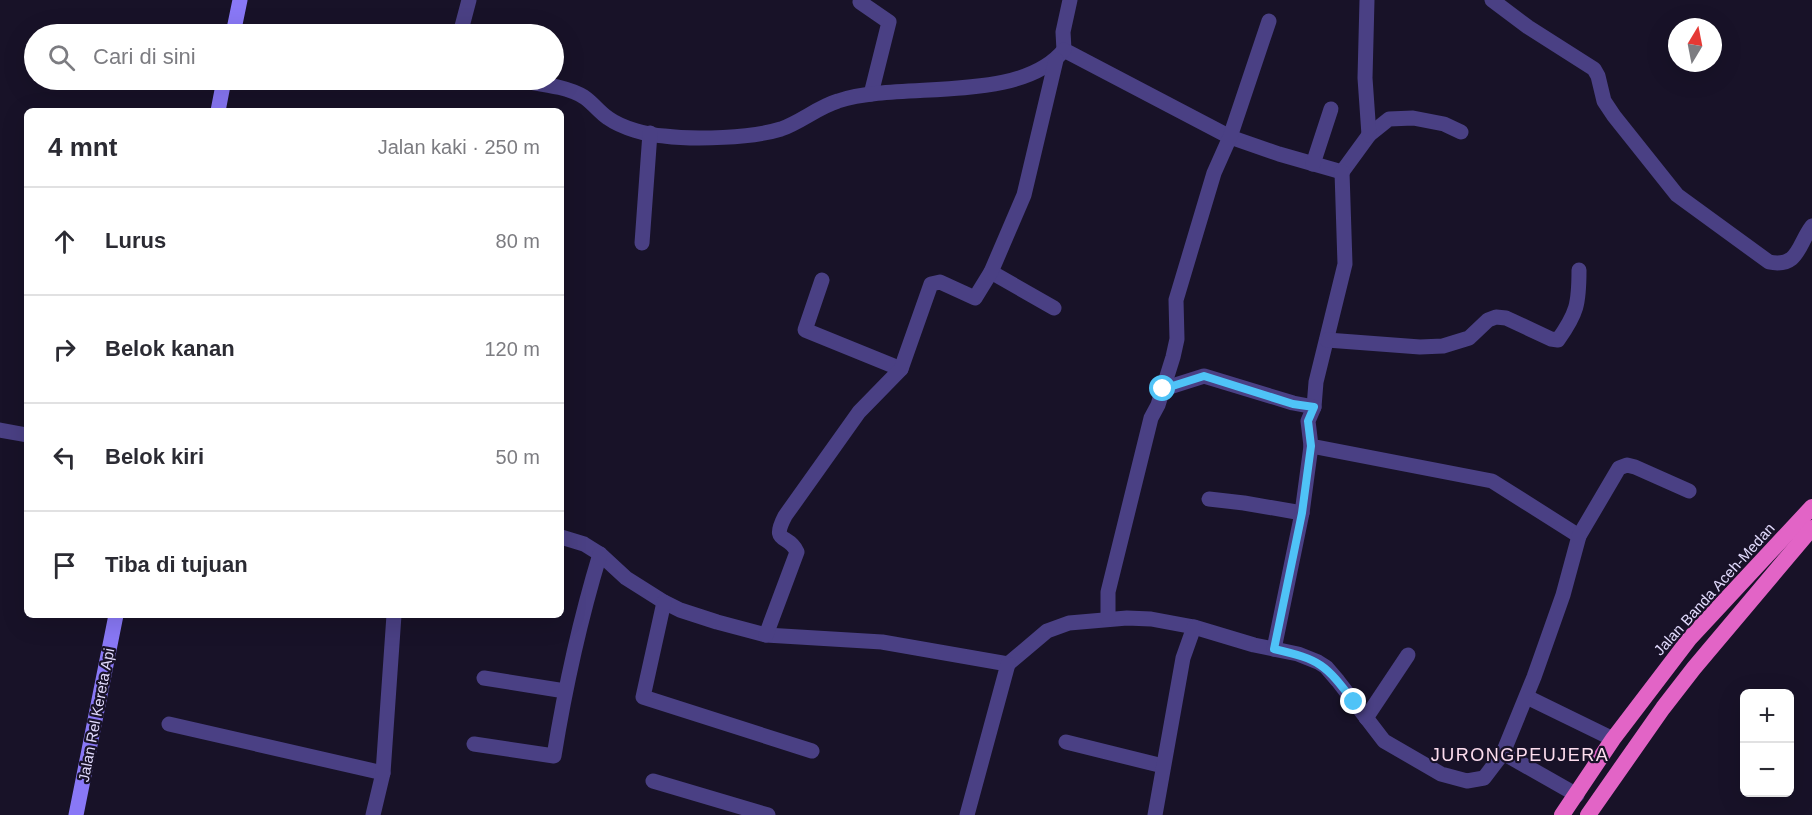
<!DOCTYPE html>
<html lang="id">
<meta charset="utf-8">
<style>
:root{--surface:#fff;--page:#f7f7f7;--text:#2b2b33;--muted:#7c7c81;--line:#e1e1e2}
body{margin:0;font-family:Arial,sans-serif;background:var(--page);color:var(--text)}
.controls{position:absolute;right:18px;bottom:18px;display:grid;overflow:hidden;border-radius:9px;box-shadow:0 6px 24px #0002}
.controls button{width:54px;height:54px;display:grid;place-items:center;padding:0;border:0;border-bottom:2px solid var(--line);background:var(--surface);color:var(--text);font:30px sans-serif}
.compass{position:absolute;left:1668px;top:18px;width:54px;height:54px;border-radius:50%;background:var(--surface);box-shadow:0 6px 24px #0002;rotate:10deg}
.stop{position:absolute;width:18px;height:18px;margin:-14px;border:4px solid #4fc3f7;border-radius:50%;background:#fff}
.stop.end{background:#4fc3f7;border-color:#fff;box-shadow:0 2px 6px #0008}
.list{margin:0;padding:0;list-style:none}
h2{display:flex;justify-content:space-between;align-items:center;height:78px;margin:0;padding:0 24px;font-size:26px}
h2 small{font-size:20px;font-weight:400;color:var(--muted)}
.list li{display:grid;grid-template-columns:39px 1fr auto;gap:18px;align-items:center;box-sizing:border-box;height:108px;padding:0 24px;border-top:2px solid var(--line)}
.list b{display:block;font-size:22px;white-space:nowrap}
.list em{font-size:20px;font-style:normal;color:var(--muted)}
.icon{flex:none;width:33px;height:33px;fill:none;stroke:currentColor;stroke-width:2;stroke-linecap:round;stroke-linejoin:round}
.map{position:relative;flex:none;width:1812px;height:815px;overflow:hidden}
.search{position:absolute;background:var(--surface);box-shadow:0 6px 24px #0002;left:24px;top:24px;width:540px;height:66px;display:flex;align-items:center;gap:15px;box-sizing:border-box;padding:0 21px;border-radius:33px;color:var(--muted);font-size:22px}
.panel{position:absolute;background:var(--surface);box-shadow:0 6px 24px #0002;left:24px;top:108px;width:540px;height:510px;border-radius:9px}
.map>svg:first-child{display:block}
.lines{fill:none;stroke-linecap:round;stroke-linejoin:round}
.minor{stroke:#4a4084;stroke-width:15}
.secondary{stroke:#8978f6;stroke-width:15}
.trunk{stroke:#e264c6;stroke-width:16}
.route{stroke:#4fc3f7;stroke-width:8}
.labels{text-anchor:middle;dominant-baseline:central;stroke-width:4.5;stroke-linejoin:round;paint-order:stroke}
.street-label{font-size:15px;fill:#e2dbfd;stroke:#181228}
.quarter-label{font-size:18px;letter-spacing:1.5px;fill:#fdddee;stroke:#181228}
</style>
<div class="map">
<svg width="1812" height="815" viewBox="0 0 1812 815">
<rect width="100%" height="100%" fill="#181228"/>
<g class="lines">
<g class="minor">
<polyline points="1070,0 1063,32 1064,50 1230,137 1279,154 1342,172 1369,135 1389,119 1413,118 1444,124 1461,132"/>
<polyline points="1367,0 1365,78 1369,135"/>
<path d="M1492,0l36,27 66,42 4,7 6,25 10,15 63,79 92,67c30,6 29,-18 43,-36"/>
<polyline points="860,2 889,22 871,94"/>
<polyline points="460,34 469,0"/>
<path d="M518,80c21,4 48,6 66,17 9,6 15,15 24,21 14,10 39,17 56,18 31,4 88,2 117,-7 20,-7 37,-22 57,-28 63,-21 181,4 226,-51"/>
<polyline points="1313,164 1331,109"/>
<polyline points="1342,172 1345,264 1316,382 1314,407 1308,421 1311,446 1492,481 1579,536"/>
<polyline points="642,243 650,133"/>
<polyline points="991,272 1054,308"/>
<polyline points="822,280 805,330 901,369"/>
<path d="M1327,340l93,7 23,-1 26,-8 19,-18 8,-3 10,1 45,21 7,1c19,-27 21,-36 21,-70"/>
<polyline points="1163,389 1204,376 1293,403 1314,407"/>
<polyline points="0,430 27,435"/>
<polyline points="1209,499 1244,503 1302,513"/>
<polyline points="561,537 584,544 600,554 626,578 664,602 680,610 717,622 766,635 882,642 1008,664 1047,631 1069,623 1127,618 1151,619 1194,627 1254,645 1298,654 1318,662 1326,667 1338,681 1384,741 1441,774 1467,781 1484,778 1503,753 1577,795"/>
<polyline points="664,602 643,697 812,751"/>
<polyline points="1108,619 1108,592 1151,418 1158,405 1173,357 1177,339 1176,300 1214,173 1230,137 1269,21"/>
<path d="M766,635l31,-83c-8,-19 -27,-7 -12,-36l74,-104 42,-43 30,-85 9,-2 35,16 16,-26 33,-77 32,-135"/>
<polyline points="1274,649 1302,513 1311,446"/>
<polyline points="484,678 565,691"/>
<polyline points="1527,697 1613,739"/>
<polyline points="1366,718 1408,655"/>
<polyline points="169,724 383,773"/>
<polyline points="1066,742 1163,766"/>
<path d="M474,744l80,12c11,-68 26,-136 46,-202"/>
<polyline points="1503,753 1534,677 1563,595 1579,536 1619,468 1627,465 1635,467 1689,491"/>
<polyline points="653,781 768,815"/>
<polyline points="373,815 383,773 394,615"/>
<polyline points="967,815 1008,664"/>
<polyline points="1155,815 1183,658 1194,627"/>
</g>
<g class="secondary">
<polyline points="233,34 240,0"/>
<polyline points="218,111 224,80"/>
<polyline points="76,815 116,615"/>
</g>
<g class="trunk">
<polyline points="1562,815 1613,739 1690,638 1812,507"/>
<polyline points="1588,815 1663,708 1694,668 1812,528"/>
</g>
</g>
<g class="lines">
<path class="route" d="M1163,389l41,-13 89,28 21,3 -6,14 3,25 -9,67 -28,136c47,11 51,15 80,53"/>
</g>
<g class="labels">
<g class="street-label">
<text transform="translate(1714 589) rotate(-48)">Jalan Banda Aceh-Medan</text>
<text transform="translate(96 715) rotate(-79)">Jalan Rel Kereta Api</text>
</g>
<g class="quarter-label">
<text x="1520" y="755">JURONGPEUJERA</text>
</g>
</g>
</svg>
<div class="controls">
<button>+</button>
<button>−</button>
</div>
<svg class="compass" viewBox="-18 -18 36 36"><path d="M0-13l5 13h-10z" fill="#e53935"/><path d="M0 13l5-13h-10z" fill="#7c7c81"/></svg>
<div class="stop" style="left:1163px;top:389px"></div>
<div class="stop end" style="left:1354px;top:702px"></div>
<div class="search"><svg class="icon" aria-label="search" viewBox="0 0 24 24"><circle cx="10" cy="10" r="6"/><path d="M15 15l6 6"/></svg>Cari di sini</div>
<section class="panel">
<h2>4 mnt<small>Jalan kaki · 250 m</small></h2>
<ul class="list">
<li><svg class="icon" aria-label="ahead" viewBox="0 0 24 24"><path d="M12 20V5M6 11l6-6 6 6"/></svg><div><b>Lurus</b></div><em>80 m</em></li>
<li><svg class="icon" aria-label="right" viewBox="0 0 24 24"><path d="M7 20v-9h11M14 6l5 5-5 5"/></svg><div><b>Belok kanan</b></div><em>120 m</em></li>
<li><svg class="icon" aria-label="left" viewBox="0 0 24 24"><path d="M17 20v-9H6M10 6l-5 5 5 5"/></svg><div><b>Belok kiri</b></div><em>50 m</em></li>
<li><svg class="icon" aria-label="arrive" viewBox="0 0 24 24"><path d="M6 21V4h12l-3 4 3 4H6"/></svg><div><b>Tiba di tujuan</b></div></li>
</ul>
</section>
</div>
